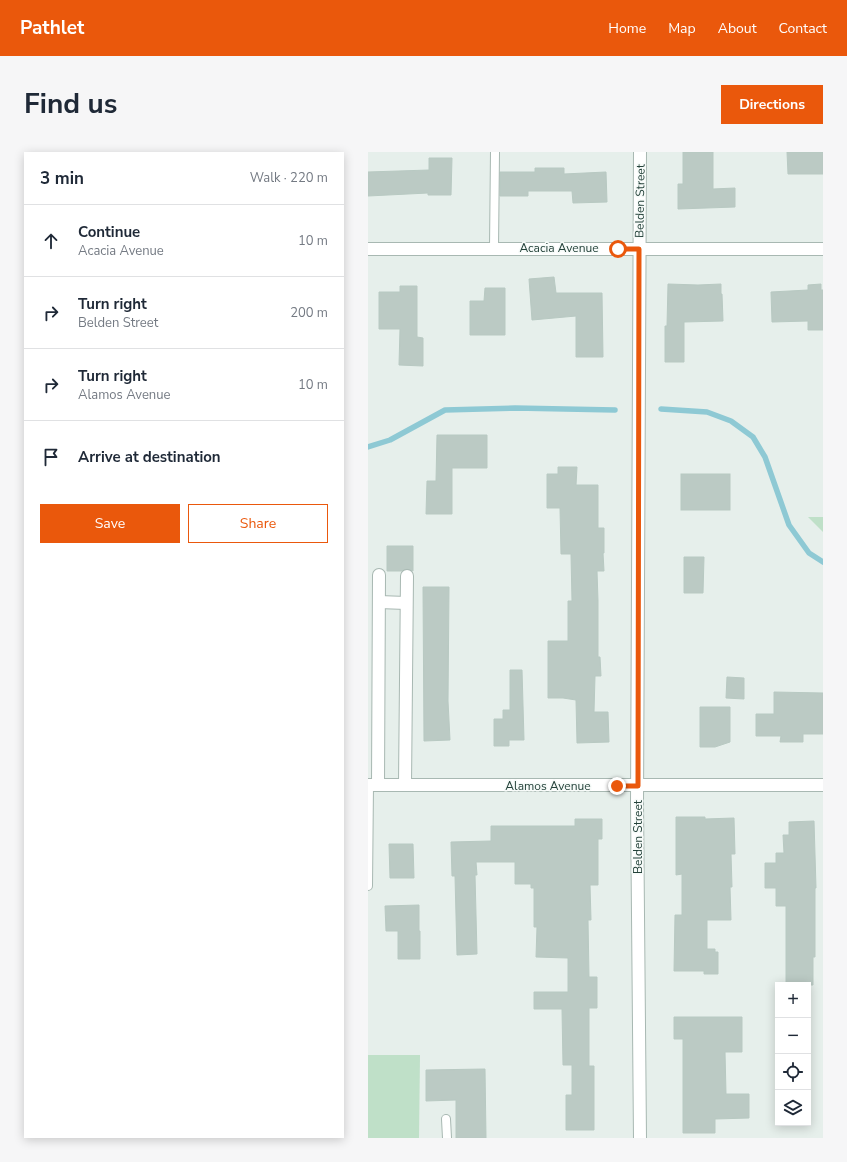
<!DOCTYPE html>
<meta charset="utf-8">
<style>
:root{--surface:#fff;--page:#f6f6f7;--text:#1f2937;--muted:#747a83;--line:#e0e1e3;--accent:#ea580c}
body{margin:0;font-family:"Nunito Sans",sans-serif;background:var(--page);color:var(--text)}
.controls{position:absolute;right:12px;bottom:12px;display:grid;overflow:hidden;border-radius:0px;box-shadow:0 2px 10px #0003}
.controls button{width:36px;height:36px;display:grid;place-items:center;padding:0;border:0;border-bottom:1px solid var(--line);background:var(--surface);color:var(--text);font:20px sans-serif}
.stop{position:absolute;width:12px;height:12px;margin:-9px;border:3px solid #ea580c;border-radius:50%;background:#fff}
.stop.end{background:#ea580c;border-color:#fff;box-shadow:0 1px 4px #0008}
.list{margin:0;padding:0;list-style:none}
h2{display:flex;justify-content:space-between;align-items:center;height:52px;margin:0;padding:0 16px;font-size:17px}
h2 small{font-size:13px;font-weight:400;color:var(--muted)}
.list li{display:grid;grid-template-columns:26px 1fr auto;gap:12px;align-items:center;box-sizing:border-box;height:72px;padding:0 16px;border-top:1px solid var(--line)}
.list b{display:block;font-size:15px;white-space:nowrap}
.list p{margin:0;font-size:13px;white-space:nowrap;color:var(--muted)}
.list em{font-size:13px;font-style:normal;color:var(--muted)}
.actions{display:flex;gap:8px;padding:12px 16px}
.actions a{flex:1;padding:9px 0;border:1px solid var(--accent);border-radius:0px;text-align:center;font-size:14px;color:var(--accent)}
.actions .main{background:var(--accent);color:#fff}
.icon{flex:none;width:22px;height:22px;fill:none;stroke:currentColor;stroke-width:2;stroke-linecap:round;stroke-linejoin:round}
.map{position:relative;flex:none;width:455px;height:986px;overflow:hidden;border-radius:0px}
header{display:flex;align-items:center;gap:24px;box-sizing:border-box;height:56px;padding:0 20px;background:var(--accent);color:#fff}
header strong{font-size:19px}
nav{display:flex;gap:22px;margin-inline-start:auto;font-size:14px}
.intro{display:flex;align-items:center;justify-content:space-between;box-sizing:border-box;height:96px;padding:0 24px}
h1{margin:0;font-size:28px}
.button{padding:10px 18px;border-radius:0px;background:var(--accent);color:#fff;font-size:14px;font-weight:700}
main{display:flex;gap:24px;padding:0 24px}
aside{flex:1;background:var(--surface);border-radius:0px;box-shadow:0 2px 10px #0003}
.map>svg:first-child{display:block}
.green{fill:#bfe0c8}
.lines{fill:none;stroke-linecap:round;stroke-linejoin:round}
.stream{stroke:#8ec9d4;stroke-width:5.5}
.building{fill:#bbcac4;stroke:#b8c9c2}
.service-casing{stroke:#a8b8b2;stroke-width:10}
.minor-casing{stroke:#a8b8b2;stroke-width:14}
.service{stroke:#fff;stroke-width:8}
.minor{stroke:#fff;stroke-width:12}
.route{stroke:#ea580c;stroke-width:5}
.labels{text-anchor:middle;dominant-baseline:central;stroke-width:3;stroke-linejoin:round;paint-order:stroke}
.street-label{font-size:12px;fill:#24423a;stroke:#f7fbf9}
</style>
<header>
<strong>Pathlet</strong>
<nav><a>Home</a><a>Map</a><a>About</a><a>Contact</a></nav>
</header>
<div class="intro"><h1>Find us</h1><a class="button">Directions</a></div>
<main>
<aside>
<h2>3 min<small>Walk · 220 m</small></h2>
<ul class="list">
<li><svg class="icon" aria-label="ahead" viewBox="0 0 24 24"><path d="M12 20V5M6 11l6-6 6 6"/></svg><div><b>Continue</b><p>Acacia Avenue</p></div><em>10 m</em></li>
<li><svg class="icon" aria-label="right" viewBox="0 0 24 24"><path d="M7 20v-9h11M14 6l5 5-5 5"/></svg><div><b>Turn right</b><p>Belden Street</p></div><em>200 m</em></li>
<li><svg class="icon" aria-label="right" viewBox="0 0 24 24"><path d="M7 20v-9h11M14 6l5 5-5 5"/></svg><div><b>Turn right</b><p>Alamos Avenue</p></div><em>10 m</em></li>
<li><svg class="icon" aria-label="arrive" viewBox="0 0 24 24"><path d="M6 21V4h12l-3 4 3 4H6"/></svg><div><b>Arrive at destination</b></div></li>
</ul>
<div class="actions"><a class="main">Save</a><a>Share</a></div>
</aside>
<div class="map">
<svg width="455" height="986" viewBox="0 0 455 986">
<rect width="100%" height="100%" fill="#e6efeb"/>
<g class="green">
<polygon points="440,365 455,365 455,380"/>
<polygon points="0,903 52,903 51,986 0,986"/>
</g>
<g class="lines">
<g class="stream">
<polyline points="293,257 339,260 363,269 385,285 397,305 421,373 441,401 455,410"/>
<polyline points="0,295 22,288 77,258 147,256 247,258"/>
</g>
</g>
<g class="building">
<polygon points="315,0 345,0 345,37 367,36 367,55 310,57 310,32 315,32"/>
<polygon points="419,0 455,0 455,22 420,22"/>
<polygon points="61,6 84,6 83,43 60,43 60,41 0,44 0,20 61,18"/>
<polygon points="167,16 196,16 196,22 238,20 239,50 205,51 204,39 160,39 160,44 132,44 132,20 167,20"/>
<polygon points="186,125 188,141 234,141 235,205 208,205 208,164 164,168 161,127"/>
<polygon points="300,132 330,133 353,132 353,142 354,142 355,169 316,170 316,210 297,210 297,174 299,174"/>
<polygon points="453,132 453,138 455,138 455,178 440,178 440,169 404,170 403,140 440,138 440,133"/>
<polygon points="32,134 49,134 49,185 55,186 55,214 31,213 32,177 11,177 11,140 32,140"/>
<polygon points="117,136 137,136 137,183 102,183 102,149 116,149"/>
<polygon points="69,283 119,283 119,316 84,316 84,362 58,362 59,329 68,329"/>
<polygon points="190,315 209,315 208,333 230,333 230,376 236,376 236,401 235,401 236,419 229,419 230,449 230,505 232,505 233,524 227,524 226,560 240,560 241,590 209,591 208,548 195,546 180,546 180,489 200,489 200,449 204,449 203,402 193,402 192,356 179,356 179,322 190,322"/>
<rect x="313" y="322" width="49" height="36"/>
<polygon points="19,394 45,394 45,419 39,417 34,419 19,419"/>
<polygon points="316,405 336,405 335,441 316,441"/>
<polygon points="55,435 81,435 80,549 82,588 56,589"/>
<polygon points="142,518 154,518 156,588 141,588 141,594 126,594 126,567 135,567 135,558 142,558"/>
<polygon points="359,525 376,526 376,547 358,546"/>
<polygon points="406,540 455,541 455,582 435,582 435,590 412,590 413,584 388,584 388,562 406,562"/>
<polygon points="332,555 362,555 362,590 347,595 332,595"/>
<polygon points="308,665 337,665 337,667 366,666 367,702 363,702 364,735 362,735 363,768 339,768 339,797 347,797 347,800 350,800 350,822 336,822 336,819 306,819 307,763 314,763 314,722 308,723"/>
<polygon points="207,667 234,667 234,687 230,687 230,733 222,733 223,768 220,768 221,825 229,825 229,856 221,856 221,914 226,914 226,978 198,978 198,943 204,943 204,913 195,913 194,857 166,857 166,840 200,840 200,806 168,805 169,775 166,775 166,736 163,736 163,732 147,732 147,710 108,710 109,723 107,723 109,802 89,803 87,724 84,724 83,690 123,689 123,674 207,674"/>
<polygon points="446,669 448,736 447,736 447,805 445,805 445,833 418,833 418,754 408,754 408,736 397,736 397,711 408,711 408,701 416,701 415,683 421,683 421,670"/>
<polygon points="21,692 45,692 46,726 22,726"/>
<polygon points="51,753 51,779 52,779 52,807 30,807 30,779 18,779 17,754"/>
<polygon points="306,865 374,865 374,900 357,900 358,942 381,942 381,966 347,967 347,981 315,981 315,887 306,887"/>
<polygon points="117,917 118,986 88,986 88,948 58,949 58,918"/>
</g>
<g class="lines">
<defs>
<g id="service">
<polyline points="126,96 127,0"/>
<polyline points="0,734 1,633"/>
<polyline points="78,967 79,986"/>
</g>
<g id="minor">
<polyline points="272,0 269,651 272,986"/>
<polyline points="0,97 455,97"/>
<polyline points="11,450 38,451"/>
<polyline points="0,633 455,633"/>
<polyline points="10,633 11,423"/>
<polyline points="37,633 39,424"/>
</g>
</defs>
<use href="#service" class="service-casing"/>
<use href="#minor" class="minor-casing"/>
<use href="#service" class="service"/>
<use href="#minor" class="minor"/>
</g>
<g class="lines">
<polyline class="route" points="249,634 270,634 271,97 250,97"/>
</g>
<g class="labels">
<g class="street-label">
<text transform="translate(272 49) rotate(-89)">Belden Street</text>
<text x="191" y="96">Acacia Avenue</text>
<text x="180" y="634">Alamos Avenue</text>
<text transform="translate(270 685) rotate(-90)">Belden Street</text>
</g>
</g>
</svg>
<div class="controls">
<button>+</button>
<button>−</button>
<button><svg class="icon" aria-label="locate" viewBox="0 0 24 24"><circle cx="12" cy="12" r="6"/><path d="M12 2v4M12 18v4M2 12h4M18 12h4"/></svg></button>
<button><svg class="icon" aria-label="layers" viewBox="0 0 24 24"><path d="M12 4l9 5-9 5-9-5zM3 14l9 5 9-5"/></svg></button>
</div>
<div class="stop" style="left:250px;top:97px"></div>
<div class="stop end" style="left:249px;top:634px"></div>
</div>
</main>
